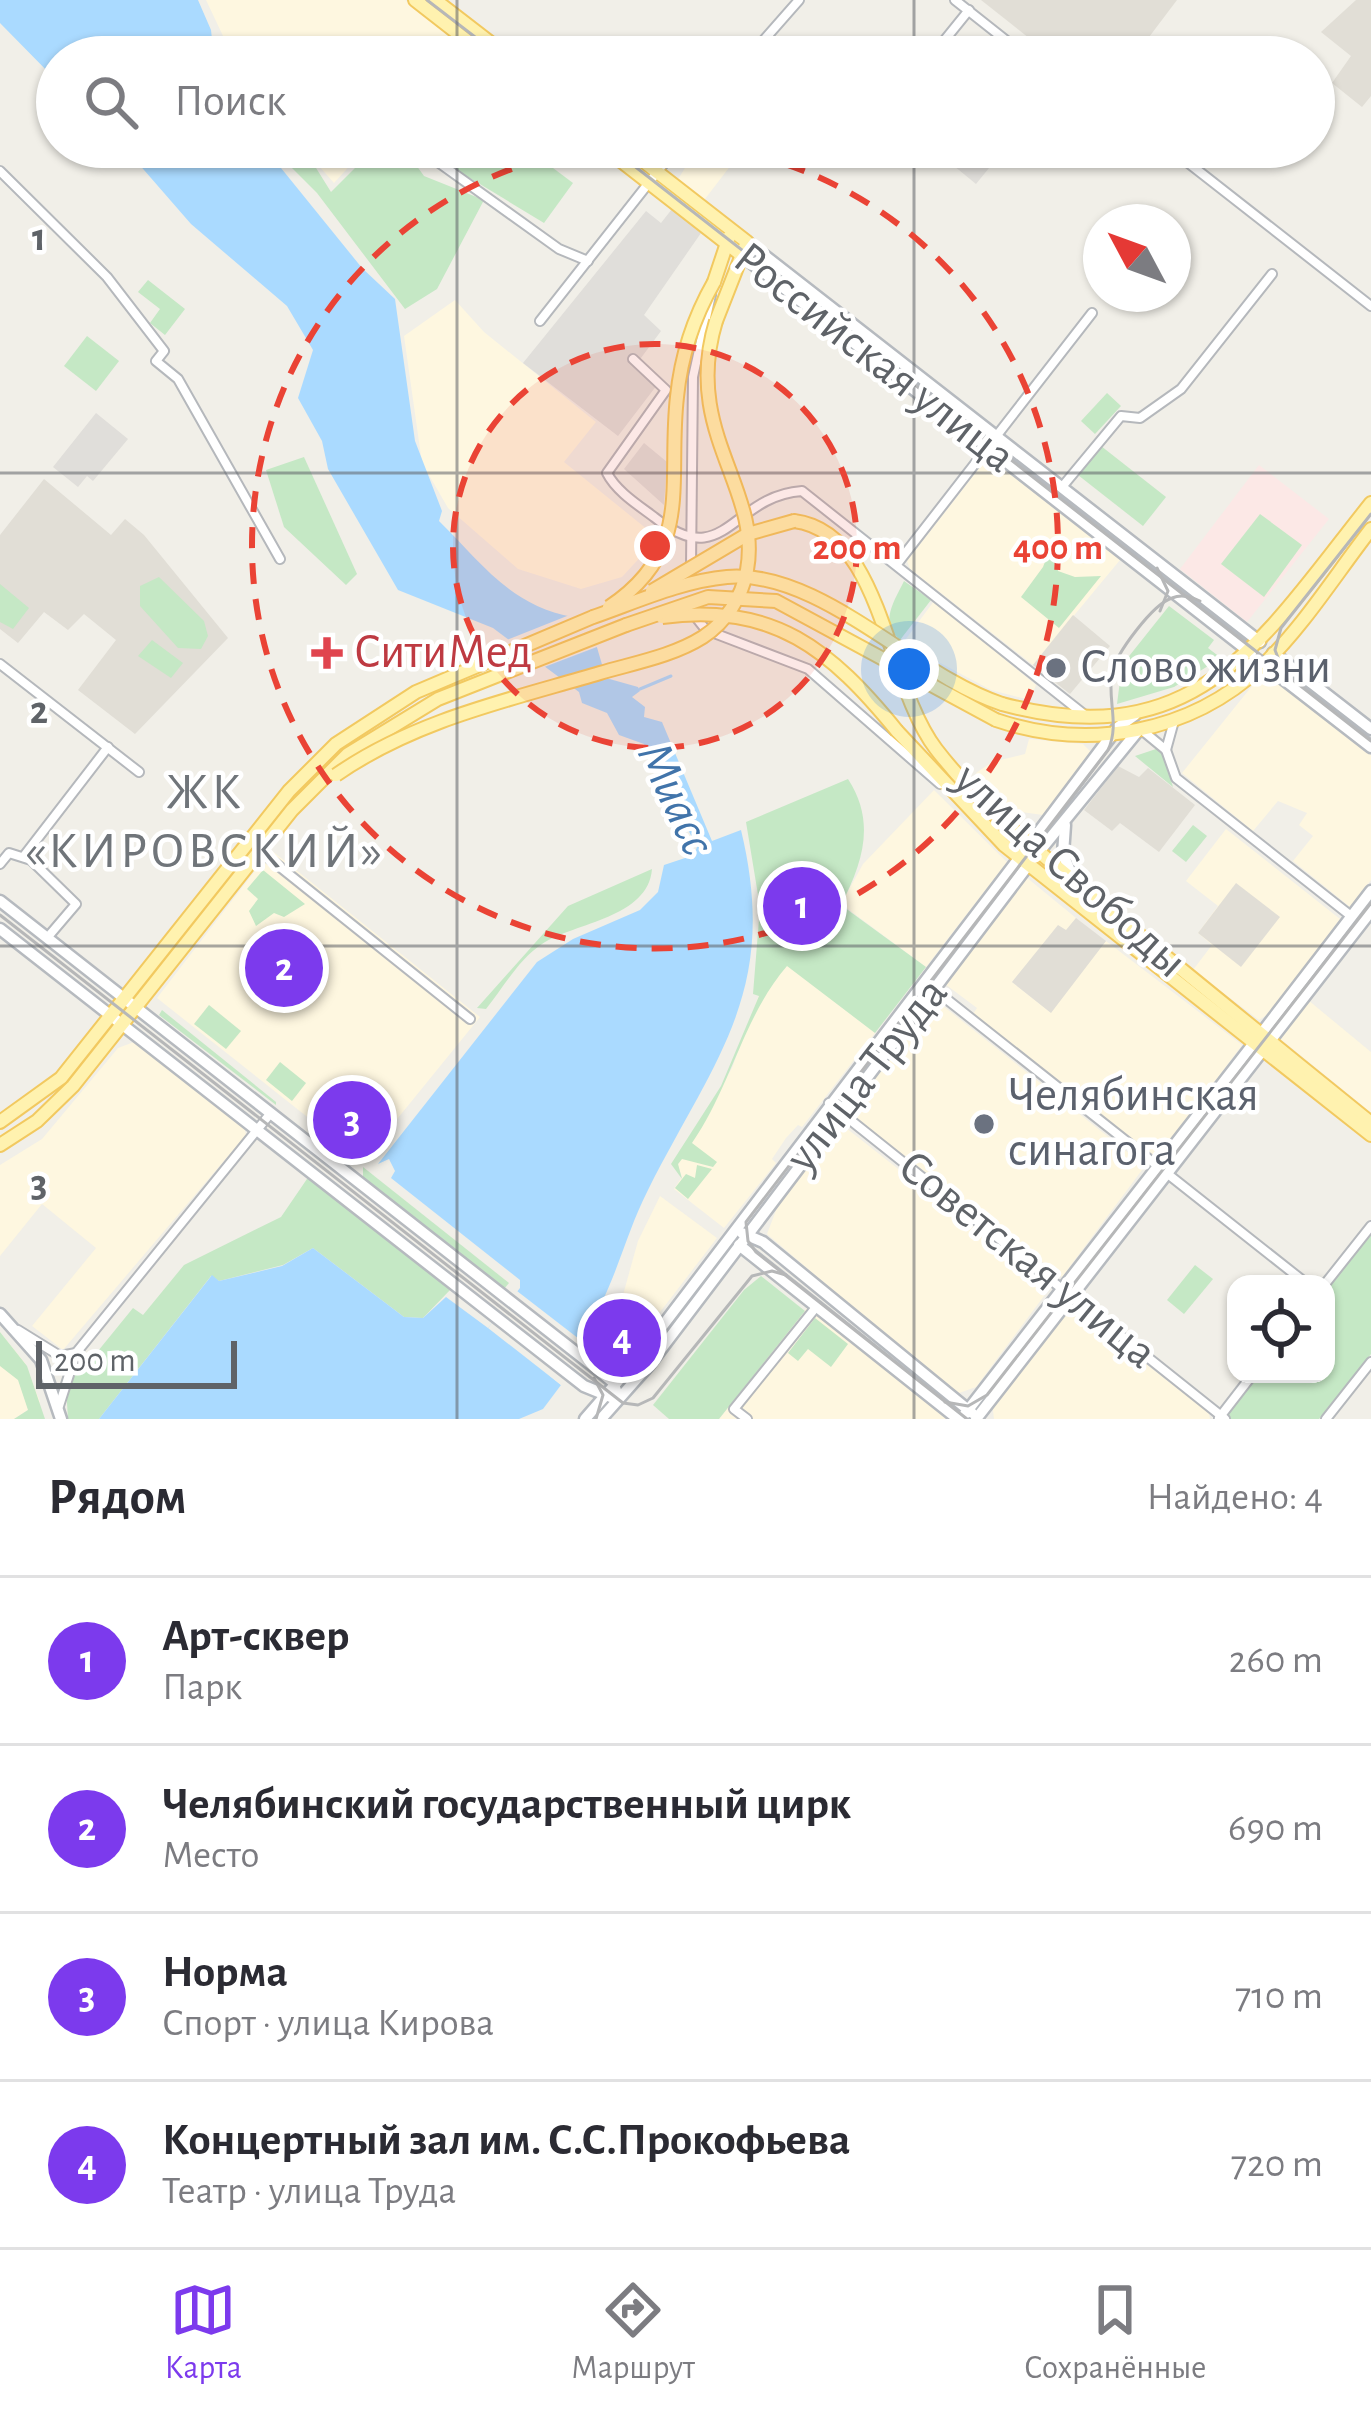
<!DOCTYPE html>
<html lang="ru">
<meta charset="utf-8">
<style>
:root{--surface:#fff;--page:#f2f2f3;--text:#2b2b33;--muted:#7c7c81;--line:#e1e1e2;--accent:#7c3aed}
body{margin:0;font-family:"Alegreya Sans",sans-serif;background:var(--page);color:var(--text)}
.controls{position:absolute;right:36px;bottom:36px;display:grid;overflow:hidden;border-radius:24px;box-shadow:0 3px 9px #0004}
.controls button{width:108px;height:108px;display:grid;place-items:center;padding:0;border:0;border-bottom:3px solid var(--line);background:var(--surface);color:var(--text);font:60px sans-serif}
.compass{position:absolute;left:1083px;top:204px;width:108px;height:108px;border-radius:50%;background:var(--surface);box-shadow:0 3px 9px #0004;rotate:311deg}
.scale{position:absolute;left:36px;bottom:30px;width:201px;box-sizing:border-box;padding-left:12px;border:6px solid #5f6368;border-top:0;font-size:33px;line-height:42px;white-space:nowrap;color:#5f6368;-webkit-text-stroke:9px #fff;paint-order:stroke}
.you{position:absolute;left:909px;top:669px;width:42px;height:42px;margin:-30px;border:9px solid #fff;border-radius:50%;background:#1a73e8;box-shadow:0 0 0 18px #1a73e833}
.badge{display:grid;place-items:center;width:78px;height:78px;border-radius:50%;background:var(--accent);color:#fff;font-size:39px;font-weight:700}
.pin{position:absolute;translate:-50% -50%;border:6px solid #fff;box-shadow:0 3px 12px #0006}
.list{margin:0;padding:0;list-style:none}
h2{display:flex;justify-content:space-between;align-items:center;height:156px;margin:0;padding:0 48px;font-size:51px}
h2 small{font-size:39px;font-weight:400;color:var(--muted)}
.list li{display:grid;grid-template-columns:78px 1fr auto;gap:36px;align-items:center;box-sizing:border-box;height:168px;padding:0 48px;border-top:3px solid var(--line)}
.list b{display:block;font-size:45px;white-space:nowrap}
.list p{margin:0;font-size:39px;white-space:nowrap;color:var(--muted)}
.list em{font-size:39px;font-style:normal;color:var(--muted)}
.icon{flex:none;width:66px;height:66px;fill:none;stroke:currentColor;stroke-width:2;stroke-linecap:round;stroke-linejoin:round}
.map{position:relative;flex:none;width:1371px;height:1419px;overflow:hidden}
.search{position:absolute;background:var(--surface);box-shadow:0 3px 9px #0004;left:36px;right:36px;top:36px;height:132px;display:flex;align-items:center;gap:30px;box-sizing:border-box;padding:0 42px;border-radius:66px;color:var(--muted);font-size:45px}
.sheet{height:828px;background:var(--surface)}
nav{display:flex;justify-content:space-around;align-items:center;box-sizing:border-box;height:168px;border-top:3px solid var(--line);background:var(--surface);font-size:33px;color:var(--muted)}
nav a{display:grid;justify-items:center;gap:6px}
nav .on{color:var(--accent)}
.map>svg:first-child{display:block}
.commercial{fill:#fef7e0}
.industrial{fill:#e0deda}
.education{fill:#e1ded6}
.medical{fill:#fce8e6}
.green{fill:#c5e8c5}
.water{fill:#aadaff}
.pier{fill:#f1efe8}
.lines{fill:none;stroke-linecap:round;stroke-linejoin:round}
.stream{stroke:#aadaff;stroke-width:3}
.street-casing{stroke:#b5b8bc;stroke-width:12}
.secondary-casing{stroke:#b6babf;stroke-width:15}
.primary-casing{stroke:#f2c960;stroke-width:16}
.street{stroke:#fff;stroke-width:8}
.secondary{stroke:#fff;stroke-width:10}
.primary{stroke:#fff2af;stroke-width:12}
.tram{stroke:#b6b7b8;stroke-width:3}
.primary-bridge-casing{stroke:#f2c960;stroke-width:16;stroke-linecap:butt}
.primary-bridge{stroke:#fff2af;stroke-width:12}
.grid{fill:none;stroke:#5f6368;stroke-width:3;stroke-opacity:0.55}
.ring{fill:none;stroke:#ea4335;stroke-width:6;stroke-dasharray:21 15}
.health-dot{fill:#e0444e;stroke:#fff;stroke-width:4.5}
.worship-dot{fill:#6b7280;stroke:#fff;stroke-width:4.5}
.labels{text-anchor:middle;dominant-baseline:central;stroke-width:9;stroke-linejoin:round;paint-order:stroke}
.street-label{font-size:48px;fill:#5f6368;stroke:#fff}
.health-label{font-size:48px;fill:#be3a42;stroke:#fff;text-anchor:start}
.worship-label{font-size:48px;fill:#5b616d;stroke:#fff;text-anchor:start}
.neighbourhood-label{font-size:51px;letter-spacing:3px;fill:#70757a;stroke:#fff}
.water-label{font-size:51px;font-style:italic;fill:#4174aa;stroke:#fff}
.grid-label{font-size:39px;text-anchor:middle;font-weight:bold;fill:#5f6368;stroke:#fff;stroke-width:9;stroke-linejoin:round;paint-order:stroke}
.centre{fill:#ea4335;stroke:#fff;stroke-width:6}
.ring-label{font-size:36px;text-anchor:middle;font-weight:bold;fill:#ea4335;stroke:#fff;stroke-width:9;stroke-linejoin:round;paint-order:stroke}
</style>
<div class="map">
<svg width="1371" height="1419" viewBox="0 0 1371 1419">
<rect width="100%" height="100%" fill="#f1efe8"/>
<g class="commercial">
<polygon points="206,0 405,0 461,45 450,57 233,57"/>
<polygon points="302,147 367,147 334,183"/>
<polygon points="688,147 736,147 741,152 702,203 677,181 694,153"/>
<polygon points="455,300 484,332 596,422 564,462 658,538 622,577 581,589 518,569 448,508 422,463 404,336"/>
<polygon points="988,457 1120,560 1033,665 910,569 907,561"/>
<polygon points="934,601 1036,685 1030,700 991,690 903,643"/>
<polygon points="1271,674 1371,755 1371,880 1350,907 1293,861 1313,836 1299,825 1307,813 1278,801 1253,831 1182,773 1260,676"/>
<polygon points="1029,739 1083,744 1093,754 1043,815 1008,810 982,788 976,773 992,762 1025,754"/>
<polygon points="934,790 1007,862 926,967 841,904 863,864"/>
<polygon points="1226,829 1340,919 1270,1013 1259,1020 1193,970 1212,945 1198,933 1218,906 1186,881"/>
<polygon points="271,850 480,1017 363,1161 157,998"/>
<polygon points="1026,877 1076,918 1066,931 1059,926 1012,982 1050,1012 1106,941 1242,1045 1160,1155 1150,1158 973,1014 977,1008 945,984"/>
<polygon points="787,965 875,1033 802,1127 798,1125 786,1138 772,1159 776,1163 724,1228 674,1189 682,1177 678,1165 732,1068 759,995"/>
<polygon points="933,998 1145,1166 1062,1277 849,1114"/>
<polygon points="1308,1000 1371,1052 1371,1113 1278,1037"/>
<polygon points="134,1042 244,1127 246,1135 63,1350 32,1326 96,1248 42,1204 0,1256 0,1165 42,1139 118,1048"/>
<polygon points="841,1124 1050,1288 976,1387 959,1393 946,1387 767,1234 785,1187 834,1125"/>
<polygon points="660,1196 717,1238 621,1363 594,1343 623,1295 638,1241"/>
<polygon points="809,1305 950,1419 719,1419"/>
<polygon points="1071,1306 1209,1413 1210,1419 994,1419 992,1402"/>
<polygon points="0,1332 25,1363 40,1402 14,1419 0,1419"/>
</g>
<g class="industrial">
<polygon points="941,147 962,147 989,168 976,184 937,152"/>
<polygon points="672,209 701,233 644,315 661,331 638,362 630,363 657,385 618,436 523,363 646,211 661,223"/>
<polygon points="96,413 128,439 93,481 87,476 78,487 53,467"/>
<polygon points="644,443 667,462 664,505 624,469"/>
</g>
<g class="education">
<polygon points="981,0 1177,0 1134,57 1053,57"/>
<polygon points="1356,0 1371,0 1371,96 1362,107 1332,83 1351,56 1321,32"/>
<polygon points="44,479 111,535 125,519 144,535 228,638 135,734 78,690 116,640 84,614 68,630 44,612 18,643 0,629 0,535"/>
<polygon points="1073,615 1110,646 1070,694 1033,665"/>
<polygon points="1118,766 1139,777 1148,768 1195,805 1159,852 1120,823 1112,831 1084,810"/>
<polygon points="1236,883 1280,917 1241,967 1198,933"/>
<polygon points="1076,918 1106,941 1051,1013 1012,982 1058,925 1066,930"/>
</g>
<polygon class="medical" points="1259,465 1329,519 1247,622 1180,569"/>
<g class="green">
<polygon points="271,147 303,147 331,192 376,147 403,147 424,176 484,200 437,289 405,309 317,193"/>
<polygon points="429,147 525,147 573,183 544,223 455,169"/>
<polygon points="148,280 185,309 165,335 150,323 160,309 138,292"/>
<polygon points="87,336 119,361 96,391 64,366"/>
<polygon points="1107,393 1121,406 1095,434 1081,421"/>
<polygon points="1101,446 1166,497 1143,526 1078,475"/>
<polygon points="304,457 357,574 346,585 284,527 266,470"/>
<polygon points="1260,514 1302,545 1264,597 1221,564"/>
<polygon points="1053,541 1065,552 1055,557 1058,571 1075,577 1101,576 1059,628 1021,597 1043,567"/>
<polygon points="159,577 204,621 208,636 201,649 178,648 140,606 140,586"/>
<path d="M904,581l27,19 -31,40c-21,-18 -6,-38 4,-59z"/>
<polygon points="0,584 29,608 13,629 0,622"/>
<polygon points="1169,606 1214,640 1208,648 1221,658 1174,687 1117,704 1122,665"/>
<polygon points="152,640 183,663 171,678 138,656"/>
<polygon points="1159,748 1162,752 1173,787 1135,756"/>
<path d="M848,779c28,43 15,83 -7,126l85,62 -51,66 -88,-67c-44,51 -56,121 -95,177l25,19 -4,5 -31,-8 -4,5 4,15 4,-5 9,4 2,-13 15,4 -24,30 -13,-11 7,-9 -11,-15 50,-78 38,-90 -6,-2 7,-87 -14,-85z"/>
<polygon points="1193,825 1207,836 1186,862 1172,851"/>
<path d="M652,869c-4,49 -76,53 -110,75 -23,15 -39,44 -56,65l-9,-1 91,-102z"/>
<polygon points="263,870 305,904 284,917 274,913 256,926 249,911 258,899 247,889"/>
<polygon points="209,1005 241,1031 226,1049 194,1024"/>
<polygon points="162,1010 276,1102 276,1105 159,1015"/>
<polygon points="280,1062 306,1083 292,1101 266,1080"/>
<polygon points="363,1167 509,1283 504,1289 363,1180"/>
<polygon points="309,1176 450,1290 423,1318 404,1317 313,1248 283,1265 219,1281 211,1276 99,1419 68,1419 66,1387 77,1362 85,1367 133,1308 143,1315 184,1265 281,1217"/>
<polygon points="1371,1234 1371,1354 1319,1419 1224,1419 1260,1374 1326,1374 1326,1291"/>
<polygon points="1195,1265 1213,1279 1184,1314 1167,1300"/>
<polygon points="761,1276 805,1311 719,1419 669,1419 653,1405 744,1290"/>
<polygon points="815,1318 848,1344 831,1367 808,1349 798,1361 788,1353"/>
<polygon points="0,1332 27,1366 45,1419 14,1419 28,1410 18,1380 0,1366"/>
</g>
<g class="water">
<polygon points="0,0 198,0 211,30 214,57 57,57 57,81 0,23"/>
<path d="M124,147h140l98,121 33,31 20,142 27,70 -3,10c42,41 71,85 134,96l23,27 10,34 32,9 2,4 -8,6 13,10 -1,10 18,5 50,119 29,-11c39,162 -26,227 -93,360 -18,35 -28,74 -45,110 -13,28 -35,51 -53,76l11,9 -18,24 -24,10h-420l113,-144 7,6 63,-15 31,-18 91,69 19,1 23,-21 42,31 32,-40v-8l-129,-102 4,-7 -6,-12 -11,5 159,-202 36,-23 67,-29 18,-18 6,-27 30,-10 3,-8 -53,-103 -25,-9 -12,-22 -25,-10 -3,-11 -86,-64 -95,-38 -70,-121 -6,-28 -24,-43 15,-48 -26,-44 -96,-82z"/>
</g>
<g class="pier">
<polygon points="577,612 597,628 602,645 539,669 502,642"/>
<polygon points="517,1291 583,1342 558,1375 565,1381 561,1385 488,1328"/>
</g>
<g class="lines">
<polyline class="stream" points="640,689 671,676"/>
<defs>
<g id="street">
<polyline points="955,0 1027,57"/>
<polyline points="764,44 781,57"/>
<polyline points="749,57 799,0"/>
<polyline points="931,57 969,10"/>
<polyline points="417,147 559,249 588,261"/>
<polyline points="1168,147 1371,306"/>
<polyline points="0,171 107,277 164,351 156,361 178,379 280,559"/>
<polyline points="540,321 677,147"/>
<path d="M633,359l33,31 -59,83c9,18 31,32 47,44 71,57 77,-21 148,-26l284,225"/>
<polyline points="1062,487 1121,416 1140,418 1181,389 1272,274"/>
<polyline points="897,564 1092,313"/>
<polyline points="691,566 693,377 711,295"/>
<polyline points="695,616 706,630 808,669 940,784"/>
<polyline points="0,664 139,772"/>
<polyline points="1143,731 1166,750 1174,721"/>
<polyline points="1166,750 1176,778 1351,916"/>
<polyline points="260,851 470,1019"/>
<polyline points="24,856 108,747"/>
<polyline points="0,864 9,853 31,860 76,904 47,938"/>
<polyline points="935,990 1307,1284"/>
<polyline points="829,1103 1225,1419"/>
<polyline points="1325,1284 1371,1226"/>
<polyline points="18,1330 60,1356 76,1353 59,1406"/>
<polyline points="76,1353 270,1114"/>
<polyline points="1219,1418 1253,1374"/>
<polyline points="747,1419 734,1409 817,1306"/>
<polyline points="1326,1419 1371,1362"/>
</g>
<g id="secondary">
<polyline points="747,242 1260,642"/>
<polyline points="739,253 1251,653"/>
<polyline points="1273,653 1371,729"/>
<polyline points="1264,664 1371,747"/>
<polyline points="1065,825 1063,854 1072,876"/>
<polyline points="1029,845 1117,728 1135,715"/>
<polyline points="1038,853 1137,732"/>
<polyline points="0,901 597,1369 613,1382 618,1396"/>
<polyline points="0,929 584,1386 616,1399"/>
<polyline points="1261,1034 1371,891"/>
<polyline points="1270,1041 1371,911"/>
<polyline points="742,1233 763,1242 972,1413"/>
<polyline points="739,1245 958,1419"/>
<polyline points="0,1314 41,1360 61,1419"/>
<polyline points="585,1419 638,1358 1020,857"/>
<polyline points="601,1419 649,1365 1029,864"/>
<polyline points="961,1419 1254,1043"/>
<polyline points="976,1419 1263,1050"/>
</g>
<g id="primary">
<polyline points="415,0 488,57"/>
<polyline points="435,0 509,57"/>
<polyline points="603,147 739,253"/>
<polyline points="625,147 747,242 716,321"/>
<polyline points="714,282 729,237"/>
<path d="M794,521c89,11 91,161 142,228 46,60 108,107 166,155 89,74 179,146 269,219"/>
<path d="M1002,704c197,53 262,-67 369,-201"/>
<path d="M996,720c92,31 193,14 266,-54 41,-39 74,-92 109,-137"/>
<polyline points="897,731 1004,845 1371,1135"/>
<polyline points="0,1122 61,1078 289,791 336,744 416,692 593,617"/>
<polyline points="0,1145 37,1121 73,1086 292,810 348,754 438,699 626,625"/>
</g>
</defs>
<use href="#street" class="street-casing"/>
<use href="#secondary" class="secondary-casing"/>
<use href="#primary" class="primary-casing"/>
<use href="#street" class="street"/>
<use href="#secondary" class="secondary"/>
<use href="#primary" class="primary"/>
<g class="tram">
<polyline points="427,0 501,57"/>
<polyline points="610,147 1371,741"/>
<polyline points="1157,568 1168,591 1160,611"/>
<polyline points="1284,673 1275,650 1281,628 1371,514"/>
<polyline points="0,915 623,1403 638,1405 653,1398 752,1276 772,1271 786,1275"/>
<polyline points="594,1378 603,1395 596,1419"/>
<polyline points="945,1402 968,1406 987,1395 1371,903"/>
<path d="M967,1419l-211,-167 -8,-11 -2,-19 362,-472c12,-25 -1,-51 4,-77 4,-20 41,-69 60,-75 10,-4 19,-1 28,3"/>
</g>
<defs>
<g id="primary-bridge">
<polyline points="652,591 748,534 794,521"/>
<path d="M609,607c86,-57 58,-124 68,-210 4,-41 17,-80 37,-115"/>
<path d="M593,617c43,-15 89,-36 134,-40 93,-8 188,99 275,127"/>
<path d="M662,617c112,-15 169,33 235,114"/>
<polyline points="626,625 708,597 776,601 996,720"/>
<path d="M336,775c79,-55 173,-75 264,-102 34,-10 73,-17 103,-36 23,-15 39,-40 44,-67 15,-82 -65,-138 -31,-249"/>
</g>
</defs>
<use href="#primary-bridge" class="primary-bridge-casing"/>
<use href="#primary-bridge" class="primary-bridge"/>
</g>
<path class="grid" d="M457,0v57M914,0v57M457,147v1272M914,147v1272M0,473h1371M0,946h1371"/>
<circle cx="655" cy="546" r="202" fill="#ea4335" fill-opacity=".12"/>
<g class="ring">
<circle cx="655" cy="546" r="202"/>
<path d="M715 147A403 403 0 1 1 595 147"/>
</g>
<path class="health-dot" d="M321 635h12v12h12v12h-12v12h-12v-12h-12v-12h12z"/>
<g class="worship-dot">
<circle cx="1056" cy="668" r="12"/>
<circle cx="984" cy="1124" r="12"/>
</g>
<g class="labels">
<g class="street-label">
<text transform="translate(874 358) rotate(38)">Российская улица</text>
<text transform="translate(1070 871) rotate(42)">улица Свободы</text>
<text transform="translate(867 1075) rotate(-52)">улица Труда</text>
<text transform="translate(1027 1260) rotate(39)">Советская улица</text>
</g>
<g class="health-label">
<text x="354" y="653">СитиМед</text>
</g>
<g class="worship-label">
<text x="1080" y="668">Слово жизни</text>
<text x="1008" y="1096">Челябинская<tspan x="1008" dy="55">синагога</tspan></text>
</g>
<g class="neighbourhood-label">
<text x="205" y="792">ЖК<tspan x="205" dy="59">«КИРОВСКИЙ»</tspan></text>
</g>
<g class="water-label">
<text transform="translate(676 799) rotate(65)">Миасс</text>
</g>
</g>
<g class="grid-label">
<text x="39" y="250">1</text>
<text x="39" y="723">2</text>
<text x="39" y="1196">3</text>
</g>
<circle cx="655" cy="546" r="18" class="centre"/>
<g class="ring-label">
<text x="857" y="559">200 m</text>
<text x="1058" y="559">400 m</text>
</g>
</svg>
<div class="controls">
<button><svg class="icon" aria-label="locate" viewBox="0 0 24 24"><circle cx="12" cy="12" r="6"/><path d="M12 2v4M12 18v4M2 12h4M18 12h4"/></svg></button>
</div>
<svg class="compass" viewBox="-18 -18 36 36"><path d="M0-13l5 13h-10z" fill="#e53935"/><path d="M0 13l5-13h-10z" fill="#7c7c81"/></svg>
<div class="scale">200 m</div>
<div class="you"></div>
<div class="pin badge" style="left:802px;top:906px">1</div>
<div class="pin badge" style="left:284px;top:968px">2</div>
<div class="pin badge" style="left:352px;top:1120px">3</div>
<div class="pin badge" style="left:622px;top:1338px">4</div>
<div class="search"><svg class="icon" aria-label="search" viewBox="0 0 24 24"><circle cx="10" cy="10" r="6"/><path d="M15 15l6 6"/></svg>Поиск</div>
</div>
<section class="sheet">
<h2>Рядом<small>Найдено: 4</small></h2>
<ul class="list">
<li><span class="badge">1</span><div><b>Арт-сквер</b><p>Парк</p></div><em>260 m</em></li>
<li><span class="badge">2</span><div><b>Челябинский государственный цирк</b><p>Место</p></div><em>690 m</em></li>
<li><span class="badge">3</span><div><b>Норма</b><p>Спорт · улица Кирова</p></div><em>710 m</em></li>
<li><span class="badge">4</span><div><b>Концертный зал им. С.С.Прокофьева</b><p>Театр · улица Труда</p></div><em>720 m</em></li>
</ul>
</section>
<nav>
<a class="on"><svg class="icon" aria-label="map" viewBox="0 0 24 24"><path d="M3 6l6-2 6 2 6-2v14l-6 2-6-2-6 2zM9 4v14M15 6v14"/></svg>Карта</a>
<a><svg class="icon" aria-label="directions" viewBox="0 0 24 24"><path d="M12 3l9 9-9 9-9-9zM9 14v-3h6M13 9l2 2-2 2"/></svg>Маршрут</a>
<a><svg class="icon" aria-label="saved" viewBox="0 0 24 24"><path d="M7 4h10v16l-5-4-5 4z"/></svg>Сохранённые</a>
</nav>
